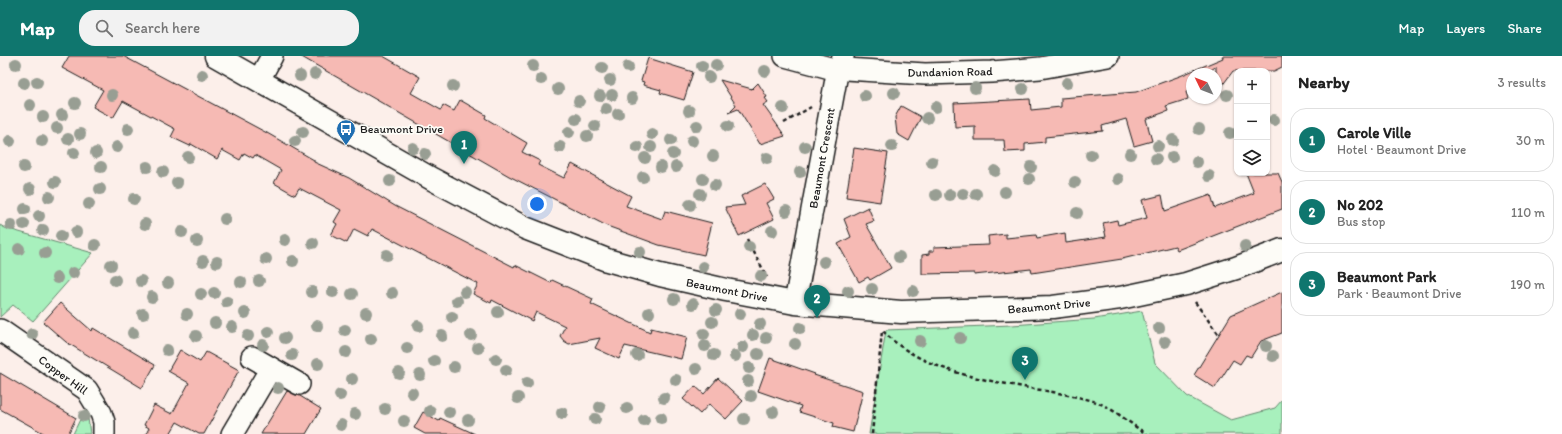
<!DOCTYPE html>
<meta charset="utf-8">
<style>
:root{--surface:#fff;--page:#f2f2f2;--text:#222;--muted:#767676;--line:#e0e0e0;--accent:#0f766e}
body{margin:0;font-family:Itim,sans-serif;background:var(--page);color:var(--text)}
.controls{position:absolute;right:12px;top:12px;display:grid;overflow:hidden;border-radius:8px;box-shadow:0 1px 3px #0004}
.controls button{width:36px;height:36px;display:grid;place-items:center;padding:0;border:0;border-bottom:1px solid var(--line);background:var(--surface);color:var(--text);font:20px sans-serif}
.compass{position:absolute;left:1186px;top:12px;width:36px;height:36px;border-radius:50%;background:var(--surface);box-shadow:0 1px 3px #0004;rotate:313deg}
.you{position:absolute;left:537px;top:148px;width:14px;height:14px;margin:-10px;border:3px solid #fff;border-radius:50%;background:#1a73e8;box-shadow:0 0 0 6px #1a73e833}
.badge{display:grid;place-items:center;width:26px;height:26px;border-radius:50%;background:var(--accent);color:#fff;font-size:13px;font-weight:700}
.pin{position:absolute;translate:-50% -33px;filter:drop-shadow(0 1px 2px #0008)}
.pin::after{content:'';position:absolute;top:21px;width:14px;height:12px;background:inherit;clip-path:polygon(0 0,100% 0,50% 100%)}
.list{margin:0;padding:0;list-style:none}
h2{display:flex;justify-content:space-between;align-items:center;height:52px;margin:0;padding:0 16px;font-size:17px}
h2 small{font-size:13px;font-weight:400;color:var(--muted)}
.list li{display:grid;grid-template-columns:26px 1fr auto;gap:12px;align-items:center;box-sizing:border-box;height:64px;margin:0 8px 8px;padding:0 8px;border:1px solid var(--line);border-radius:16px}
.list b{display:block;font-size:15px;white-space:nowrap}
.list p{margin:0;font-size:13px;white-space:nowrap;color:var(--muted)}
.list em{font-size:13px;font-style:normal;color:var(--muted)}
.icon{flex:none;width:22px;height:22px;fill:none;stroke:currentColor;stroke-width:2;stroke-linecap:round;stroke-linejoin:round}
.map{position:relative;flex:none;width:1282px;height:378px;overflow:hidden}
header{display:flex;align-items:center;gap:24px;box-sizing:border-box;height:56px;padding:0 20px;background:var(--accent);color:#fff}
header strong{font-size:19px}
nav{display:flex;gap:22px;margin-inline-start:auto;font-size:14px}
.search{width:280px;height:36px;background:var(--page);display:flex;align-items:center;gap:10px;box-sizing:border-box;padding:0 14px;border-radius:16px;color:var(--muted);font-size:15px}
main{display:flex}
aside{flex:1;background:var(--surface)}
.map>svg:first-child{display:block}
.green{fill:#a8f0bd;stroke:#62866c}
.building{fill:#f6bab4;stroke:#1c1c1c}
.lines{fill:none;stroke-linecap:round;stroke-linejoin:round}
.minor-casing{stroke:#1c1c1c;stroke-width:24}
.tertiary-casing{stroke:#1c1c1c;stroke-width:25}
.path{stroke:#1c1c1c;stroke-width:2.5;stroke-dasharray:4 3;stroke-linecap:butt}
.minor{stroke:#fdfcf7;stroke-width:21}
.tertiary{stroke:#fdfcf7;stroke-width:22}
.tree{fill:#989e93}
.labels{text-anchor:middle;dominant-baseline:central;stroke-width:3.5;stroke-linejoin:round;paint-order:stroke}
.street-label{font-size:12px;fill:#1c1c1c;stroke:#fdfcf7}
.poi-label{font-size:12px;fill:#1c1c1c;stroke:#fdfcf7;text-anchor:start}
</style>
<header>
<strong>Map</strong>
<div class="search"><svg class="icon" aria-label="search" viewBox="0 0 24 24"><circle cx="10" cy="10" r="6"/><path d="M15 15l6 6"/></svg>Search here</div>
<nav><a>Map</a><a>Layers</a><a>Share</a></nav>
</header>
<main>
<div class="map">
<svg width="1282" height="378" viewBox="0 0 1282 378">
<rect width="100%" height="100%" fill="#fcefea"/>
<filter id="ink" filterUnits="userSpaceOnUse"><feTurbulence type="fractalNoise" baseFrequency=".025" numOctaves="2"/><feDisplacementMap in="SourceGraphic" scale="8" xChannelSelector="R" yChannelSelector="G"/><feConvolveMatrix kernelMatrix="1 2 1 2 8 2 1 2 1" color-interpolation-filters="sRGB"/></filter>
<g filter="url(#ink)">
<g class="green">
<polygon points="0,169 5,172 93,197 33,265 13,249 0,261"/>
<polygon points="1142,255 1155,307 1187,340 1231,364 1275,352 1282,344 1282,378 869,378 886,274 1012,269 1094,263"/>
<polygon points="84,355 88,362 90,378 73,378"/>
</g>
<g class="building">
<polygon points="69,0 123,0 267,77 314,104 314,106 349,122 395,150 514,211 515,209 551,227 552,224 593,243 591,248 650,276 651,272 687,281 681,303 625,290 619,303 595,292 600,282 569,288 564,285 560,280 565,270 536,256 532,265 492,244 491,247 473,238 478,228 372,173 368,180 354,173 347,187 331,179 337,168 334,166 341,154 299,132 295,139 274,127 281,114 255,99 253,102 244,97 240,104 222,94 217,103 191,88 190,90 171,81 175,73 123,45 113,62 93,51 103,34 62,12"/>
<polygon points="300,0 383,0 420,21 411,37 441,54 443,49 454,55 460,44 486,59 485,62 527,87 522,96 540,105 538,109 564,122 572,108 631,140 626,150 662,163 665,155 712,167 704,199 659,189 607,170 509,120"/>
<polygon points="1222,0 1282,0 1282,11 1274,15 1233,15 1216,38 1216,10 1207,18 1192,18 1192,31 1186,36 1188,43 1166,50 1168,55 1146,63 1152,85 1134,90 1126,63 1102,70 1103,75 1045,81 1045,86 1025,88 1025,95 1005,96 1004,84 975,84 975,70 955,71 954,47 1030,43 1031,54 1061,51 1061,42 1136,36 1180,20 1223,2"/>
<polygon points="648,2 693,16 684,44 660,37 661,34 643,29 644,26 641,25"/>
<polygon points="720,24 752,33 758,27 767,41 765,42 768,46 763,49 785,80 760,88 738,53 728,57 736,49"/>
<polygon points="901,50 921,61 909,85 897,78 895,61"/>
<polygon points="854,92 888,97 880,146 846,141"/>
<polygon points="1246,117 1278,117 1282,126 1282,153 1177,194 1175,190 1122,203 1032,217 1031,213 974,219 974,217 922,218 922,199 929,198 929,195 934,195 934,191 989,189 988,180 1006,178 1006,182 1036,179 1037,182 1065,177 1066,187 1106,181 1103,167 1117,164 1118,169 1147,162 1142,144 1162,139 1165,155 1211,139 1215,152 1254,137"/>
<polygon points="765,128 774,143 766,147 774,163 739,180 725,151 745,149 741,140"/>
<polygon points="868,151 874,165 866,168 891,212 870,224 868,221 859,226 838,188 851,181 844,163"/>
<polygon points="1282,236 1282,277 1261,285 1251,301 1246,299 1240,308 1233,304 1215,332 1194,319 1231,259"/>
<polygon points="60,247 92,275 93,272 155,309 142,332 66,286 43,266"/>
<polygon points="180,294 200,306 206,296 239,314 204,378 199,378 177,366 170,378 146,378 149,372 144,369 154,349 172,358 189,327 168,315"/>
<polygon points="770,302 815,318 814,319 863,335 853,376 833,371 834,367 799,356 801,350 758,335"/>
<polygon points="0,317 76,362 68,378 45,378 0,353"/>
<polygon points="718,322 743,345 726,363 709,348 700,358 683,343 695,330 704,338"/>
<polygon points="287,335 300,340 321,353 306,378 261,378"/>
<polygon points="423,356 439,365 440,362 475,378 425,378 414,372"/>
</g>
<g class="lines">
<defs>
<g id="minor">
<polyline points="785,0 830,12 925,18 992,16 1040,12 1108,0"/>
<polyline points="259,24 272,0"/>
<polyline points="795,247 836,23 843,1"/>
<polyline points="0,274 87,334 101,357 104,366 104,378"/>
<polyline points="252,301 299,328"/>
<polyline points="232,378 271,312"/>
</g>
<polyline id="tertiary" points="216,0 432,123 525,172 607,204 660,219 726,234 795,247 901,256 1053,251 1120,242 1186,228 1236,212 1282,194"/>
</defs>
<use href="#minor" class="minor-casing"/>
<use href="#tertiary" class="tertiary-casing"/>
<g class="path">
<polyline points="784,67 811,51"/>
<polyline points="747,183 767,221"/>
<polyline points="1195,246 1219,279"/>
<path d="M883,275c49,52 142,52 207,69 22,6 38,23 57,34"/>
<polyline points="872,378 882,275"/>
</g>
<use href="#minor" class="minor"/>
<use href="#tertiary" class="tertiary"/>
</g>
<g class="tree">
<circle cx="16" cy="8" r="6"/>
<circle cx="716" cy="9" r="6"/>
<circle cx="533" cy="10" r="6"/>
<circle cx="702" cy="10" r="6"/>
<circle cx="628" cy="11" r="6"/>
<circle cx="602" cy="12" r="6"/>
<circle cx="765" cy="15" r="6"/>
<circle cx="315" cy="18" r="6"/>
<circle cx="202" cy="19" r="6"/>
<circle cx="300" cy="20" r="6"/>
<circle cx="709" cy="21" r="6"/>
<circle cx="541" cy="23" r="6"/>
<circle cx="610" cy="24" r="6"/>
<circle cx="37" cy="26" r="6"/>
<circle cx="24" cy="27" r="6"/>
<circle cx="1067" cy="27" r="6"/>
<circle cx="453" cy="30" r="6"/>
<circle cx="975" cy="32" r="6"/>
<circle cx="558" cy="33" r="6"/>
<circle cx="1023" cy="33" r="6"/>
<circle cx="894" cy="37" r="6"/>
<circle cx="112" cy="39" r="6"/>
<circle cx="612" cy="39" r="6"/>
<circle cx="1227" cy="39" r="6"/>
<circle cx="600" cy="40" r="6"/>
<circle cx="865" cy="40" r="6"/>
<circle cx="632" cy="42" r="6"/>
<circle cx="579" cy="45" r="6"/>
<circle cx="75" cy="47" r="6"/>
<circle cx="30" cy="49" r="6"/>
<circle cx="936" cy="51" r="6"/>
<circle cx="783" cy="52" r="6"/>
<circle cx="606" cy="53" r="6"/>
<circle cx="689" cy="55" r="6"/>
<circle cx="618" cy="58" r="6"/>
<circle cx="62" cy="59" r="6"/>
<circle cx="43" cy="61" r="6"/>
<circle cx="927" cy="62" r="6"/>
<circle cx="576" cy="63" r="6"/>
<circle cx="1274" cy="64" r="6"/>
<circle cx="595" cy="70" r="6"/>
<circle cx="697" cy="70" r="6"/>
<circle cx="728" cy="70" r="6"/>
<circle cx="57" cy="72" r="6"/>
<circle cx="128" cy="73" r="6"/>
<circle cx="1199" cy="73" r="6"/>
<circle cx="303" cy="76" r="6"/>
<circle cx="569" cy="76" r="6"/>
<circle cx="1230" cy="77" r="6"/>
<circle cx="80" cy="78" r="6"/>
<circle cx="652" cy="78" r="6"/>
<circle cx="587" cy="80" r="6"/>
<circle cx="68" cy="83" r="6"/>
<circle cx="671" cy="84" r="6"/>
<circle cx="1173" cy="84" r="6"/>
<circle cx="10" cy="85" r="6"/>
<circle cx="42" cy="85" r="6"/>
<circle cx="295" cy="85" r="6"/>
<circle cx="692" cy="85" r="6"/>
<circle cx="892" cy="90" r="6"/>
<circle cx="1158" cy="90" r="6"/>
<circle cx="117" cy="91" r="6"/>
<circle cx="560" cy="91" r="6"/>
<circle cx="637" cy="91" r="6"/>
<circle cx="651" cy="91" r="6"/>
<circle cx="805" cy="91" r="6"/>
<circle cx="413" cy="92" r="6"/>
<circle cx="74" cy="97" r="6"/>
<circle cx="96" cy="97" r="6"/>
<circle cx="425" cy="98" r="6"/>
<circle cx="673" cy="98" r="6"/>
<circle cx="1130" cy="98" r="6"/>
<circle cx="1091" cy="99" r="6"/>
<circle cx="713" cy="100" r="6"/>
<circle cx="188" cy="101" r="6"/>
<circle cx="1172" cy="101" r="6"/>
<circle cx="645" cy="102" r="6"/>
<circle cx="767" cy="102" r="6"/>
<circle cx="1156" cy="103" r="6"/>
<circle cx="932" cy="106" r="6"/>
<circle cx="1197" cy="106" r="6"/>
<circle cx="24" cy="111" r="6"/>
<circle cx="101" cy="111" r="6"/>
<circle cx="147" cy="111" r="6"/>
<circle cx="661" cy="111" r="6"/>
<circle cx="676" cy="111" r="6"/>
<circle cx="1031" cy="111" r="6"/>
<circle cx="995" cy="115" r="6"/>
<circle cx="163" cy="116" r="6"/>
<circle cx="800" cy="116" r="6"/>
<circle cx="1209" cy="120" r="6"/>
<circle cx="643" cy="121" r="6"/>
<circle cx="703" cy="123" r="6"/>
<circle cx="1029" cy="123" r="6"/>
<circle cx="1118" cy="123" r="6"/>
<circle cx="390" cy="125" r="6"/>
<circle cx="55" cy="126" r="6"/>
<circle cx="1075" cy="126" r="6"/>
<circle cx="177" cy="127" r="6"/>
<circle cx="715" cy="129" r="6"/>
<circle cx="30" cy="133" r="6"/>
<circle cx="100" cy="133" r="6"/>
<circle cx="1005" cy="136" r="6"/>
<circle cx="700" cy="138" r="6"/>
<circle cx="963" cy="138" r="6"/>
<circle cx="976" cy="138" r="6"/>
<circle cx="936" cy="139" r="6"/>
<circle cx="950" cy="139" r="6"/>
<circle cx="49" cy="141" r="6"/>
<circle cx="134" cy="143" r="6"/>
<circle cx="89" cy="148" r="6"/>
<circle cx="690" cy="149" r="6"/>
<circle cx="25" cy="153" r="6"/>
<circle cx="786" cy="155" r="6"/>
<circle cx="1077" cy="157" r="6"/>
<circle cx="39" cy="160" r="6"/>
<circle cx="225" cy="163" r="6"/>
<circle cx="24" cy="168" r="6"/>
<circle cx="145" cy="168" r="6"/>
<circle cx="11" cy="169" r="6"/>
<circle cx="43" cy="174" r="6"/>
<circle cx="772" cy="175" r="6"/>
<circle cx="76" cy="176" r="6"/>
<circle cx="182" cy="176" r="6"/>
<circle cx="61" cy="180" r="6"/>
<circle cx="285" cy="184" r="6"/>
<circle cx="197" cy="185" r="6"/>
<circle cx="313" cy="187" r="6"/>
<circle cx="95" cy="189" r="6"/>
<circle cx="1245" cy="190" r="6"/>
<circle cx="749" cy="191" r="6"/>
<circle cx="19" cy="193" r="6"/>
<circle cx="640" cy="196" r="6"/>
<circle cx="45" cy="197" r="6"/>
<circle cx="387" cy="199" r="6"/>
<circle cx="899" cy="201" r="6"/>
<circle cx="266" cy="203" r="6"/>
<circle cx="203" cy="205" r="6"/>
<circle cx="293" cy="205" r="6"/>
<circle cx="217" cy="206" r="6"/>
<circle cx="824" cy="206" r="6"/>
<circle cx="111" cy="209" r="6"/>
<circle cx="703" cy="211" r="6"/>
<circle cx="73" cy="217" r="6"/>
<circle cx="761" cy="220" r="6"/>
<circle cx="57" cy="222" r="6"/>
<circle cx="115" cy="224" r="6"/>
<circle cx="141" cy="225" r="6"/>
<circle cx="259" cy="225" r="6"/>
<circle cx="241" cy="226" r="6"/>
<circle cx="168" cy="227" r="6"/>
<circle cx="872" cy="233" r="6"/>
<circle cx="848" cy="235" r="6"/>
<circle cx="913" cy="235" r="6"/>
<circle cx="312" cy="236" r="6"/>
<circle cx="333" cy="236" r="6"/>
<circle cx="465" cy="236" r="6"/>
<circle cx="214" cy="237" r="6"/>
<circle cx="392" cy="237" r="6"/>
<circle cx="201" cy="238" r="6"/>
<circle cx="352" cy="238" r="6"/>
<circle cx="152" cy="241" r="6"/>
<circle cx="674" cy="243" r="6"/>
<circle cx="457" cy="245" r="6"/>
<circle cx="227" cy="246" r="6"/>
<circle cx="693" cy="248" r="6"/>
<circle cx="716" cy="254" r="6"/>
<circle cx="498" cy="256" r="6"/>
<circle cx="245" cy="257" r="6"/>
<circle cx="366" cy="257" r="6"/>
<circle cx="649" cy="257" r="6"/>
<circle cx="143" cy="258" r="6"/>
<circle cx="187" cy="258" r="6"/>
<circle cx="740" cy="258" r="6"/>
<circle cx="452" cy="261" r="6"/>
<circle cx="712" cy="266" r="6"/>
<circle cx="215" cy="267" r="6"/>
<circle cx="760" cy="268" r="6"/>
<circle cx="317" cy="270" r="6"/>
<circle cx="418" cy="270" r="6"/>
<circle cx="232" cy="271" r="6"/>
<circle cx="800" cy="272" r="6"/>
<circle cx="1159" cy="272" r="6"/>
<circle cx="345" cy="274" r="6"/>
<circle cx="268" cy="276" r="6"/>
<circle cx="133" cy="277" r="6"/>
<circle cx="32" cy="278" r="6"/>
<circle cx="704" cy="278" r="6"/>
<circle cx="471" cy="279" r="6"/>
<circle cx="753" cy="279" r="6"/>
<circle cx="196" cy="280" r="6"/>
<circle cx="248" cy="280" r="6"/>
<circle cx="442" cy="280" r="6"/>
<circle cx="285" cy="282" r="6"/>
<circle cx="766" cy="282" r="6"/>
<circle cx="960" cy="282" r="6"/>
<circle cx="371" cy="283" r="6"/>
<circle cx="920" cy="285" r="6"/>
<circle cx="1165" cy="286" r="6"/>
<circle cx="795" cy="288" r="6"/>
<circle cx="263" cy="289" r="6"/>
<circle cx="705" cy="290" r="6"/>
<circle cx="1266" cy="290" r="6"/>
<circle cx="743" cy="291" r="6"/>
<circle cx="407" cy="292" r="6"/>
<circle cx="478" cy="292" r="6"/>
<circle cx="167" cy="294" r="6"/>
<circle cx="346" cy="296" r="6"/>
<circle cx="758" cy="298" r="6"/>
<circle cx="292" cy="299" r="6"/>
<circle cx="637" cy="299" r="6"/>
<circle cx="714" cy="299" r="6"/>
<circle cx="735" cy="300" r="6"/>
<circle cx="1273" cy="300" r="6"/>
<circle cx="496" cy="303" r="6"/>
<circle cx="434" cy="305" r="6"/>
<circle cx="318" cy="308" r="6"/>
<circle cx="454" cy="311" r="6"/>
<circle cx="749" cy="312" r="6"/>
<circle cx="696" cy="313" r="6"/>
<circle cx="506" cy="314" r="6"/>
<circle cx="399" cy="317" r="6"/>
<circle cx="420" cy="319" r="6"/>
<circle cx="352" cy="323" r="6"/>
<circle cx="676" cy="324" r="6"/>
<circle cx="748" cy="325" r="6"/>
<circle cx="527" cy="327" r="6"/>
<circle cx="278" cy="332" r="6"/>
<circle cx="412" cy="337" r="6"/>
<circle cx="340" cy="339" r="6"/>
<circle cx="751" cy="340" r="6"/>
<circle cx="518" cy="342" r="6"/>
<circle cx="664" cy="342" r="6"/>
<circle cx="600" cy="351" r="6"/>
<circle cx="627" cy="352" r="6"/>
<circle cx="385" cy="353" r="6"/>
<circle cx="430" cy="355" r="6"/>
<circle cx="449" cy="356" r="6"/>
<circle cx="773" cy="356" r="6"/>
<circle cx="562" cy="357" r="6"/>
<circle cx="355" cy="358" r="6"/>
<circle cx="84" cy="360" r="6"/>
<circle cx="661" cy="362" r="6"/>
<circle cx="595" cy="363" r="6"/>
<circle cx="744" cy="363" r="6"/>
<circle cx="468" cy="364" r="6"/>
<circle cx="644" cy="364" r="6"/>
<circle cx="404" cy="365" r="6"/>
<circle cx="341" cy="369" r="6"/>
</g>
</g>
<defs>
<symbol id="bus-pin" viewBox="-11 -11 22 30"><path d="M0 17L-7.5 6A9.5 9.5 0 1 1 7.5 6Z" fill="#1f6fb2" stroke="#fdfcf7"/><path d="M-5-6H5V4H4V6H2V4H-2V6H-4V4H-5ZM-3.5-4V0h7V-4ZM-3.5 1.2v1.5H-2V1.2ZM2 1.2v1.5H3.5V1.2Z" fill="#fff"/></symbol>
</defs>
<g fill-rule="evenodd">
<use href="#bus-pin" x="335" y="62" width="22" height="30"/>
</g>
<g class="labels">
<g class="street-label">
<text transform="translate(950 16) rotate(-1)">Dundanion Road</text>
<text transform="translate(822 102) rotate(-80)">Beaumont Crescent</text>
<text transform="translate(727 234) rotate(11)">Beaumont Drive</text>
<text transform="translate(1049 250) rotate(-5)">Beaumont Drive</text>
<text transform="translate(63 319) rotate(36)">Copper Hill</text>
</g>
<g class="poi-label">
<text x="360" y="73">Beaumont Drive</text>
</g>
</g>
</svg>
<div class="controls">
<button>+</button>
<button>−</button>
<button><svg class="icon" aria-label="layers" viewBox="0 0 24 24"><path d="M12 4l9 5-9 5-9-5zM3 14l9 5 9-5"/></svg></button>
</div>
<svg class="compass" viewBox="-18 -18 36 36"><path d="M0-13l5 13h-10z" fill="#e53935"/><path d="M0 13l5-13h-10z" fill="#767676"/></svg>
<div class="you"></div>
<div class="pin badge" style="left:464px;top:108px">1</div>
<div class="pin badge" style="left:817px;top:262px">2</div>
<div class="pin badge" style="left:1025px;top:324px">3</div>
</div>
<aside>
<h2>Nearby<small>3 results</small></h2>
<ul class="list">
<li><span class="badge">1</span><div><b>Carole Ville</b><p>Hotel · Beaumont Drive</p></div><em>30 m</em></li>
<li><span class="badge">2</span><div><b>No 202</b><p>Bus stop</p></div><em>110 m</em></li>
<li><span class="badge">3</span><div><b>Beaumont Park</b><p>Park · Beaumont Drive</p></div><em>190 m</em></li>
</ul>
</aside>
</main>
